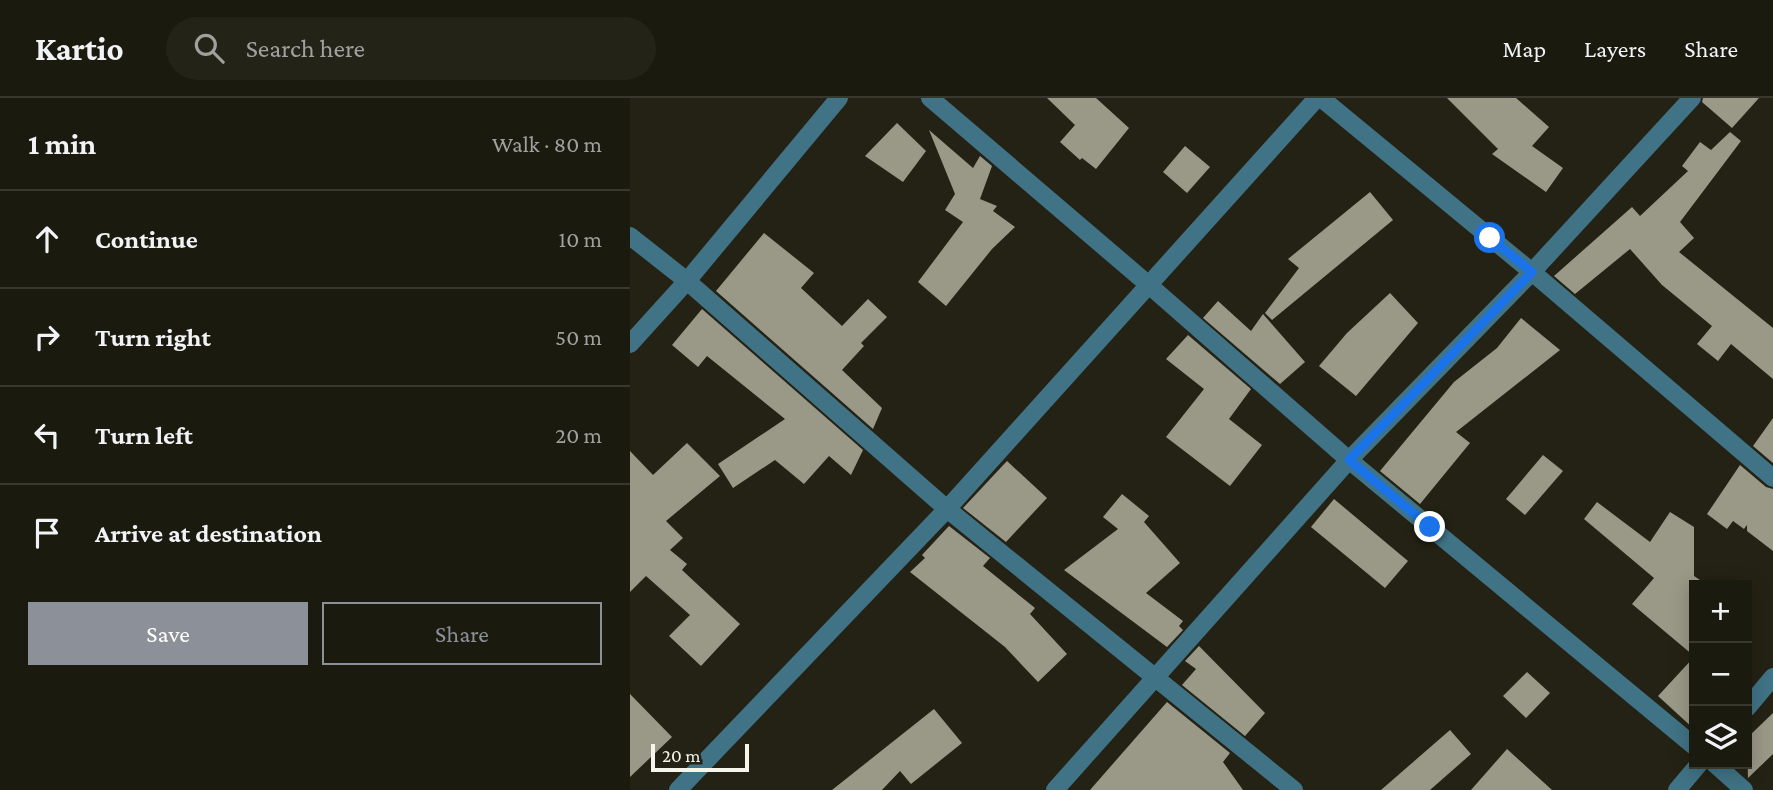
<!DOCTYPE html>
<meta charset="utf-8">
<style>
:root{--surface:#1b1a0f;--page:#242318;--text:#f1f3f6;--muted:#a0a19e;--line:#39382f;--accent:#8c9099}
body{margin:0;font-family:"Crimson Pro",serif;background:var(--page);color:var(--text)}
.controls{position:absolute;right:21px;bottom:21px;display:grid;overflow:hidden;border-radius:0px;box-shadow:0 4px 18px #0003}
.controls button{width:63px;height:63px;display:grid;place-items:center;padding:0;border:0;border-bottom:2px solid var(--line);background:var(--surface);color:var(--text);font:35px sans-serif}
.scale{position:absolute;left:21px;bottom:18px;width:98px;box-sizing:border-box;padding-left:7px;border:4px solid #f6f5ec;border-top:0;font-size:19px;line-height:24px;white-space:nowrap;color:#f6f5ec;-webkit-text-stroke:5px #242214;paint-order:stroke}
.stop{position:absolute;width:21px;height:21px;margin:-16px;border:5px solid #1a73e8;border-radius:50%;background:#fff}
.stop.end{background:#1a73e8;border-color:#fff;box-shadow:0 2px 7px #0008}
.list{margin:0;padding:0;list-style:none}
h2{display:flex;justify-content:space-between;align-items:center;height:91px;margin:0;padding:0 28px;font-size:30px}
h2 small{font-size:23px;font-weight:400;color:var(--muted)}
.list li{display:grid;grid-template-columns:46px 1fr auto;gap:21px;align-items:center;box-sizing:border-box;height:98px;padding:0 28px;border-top:2px solid var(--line)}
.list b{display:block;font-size:26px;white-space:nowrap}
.list em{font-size:23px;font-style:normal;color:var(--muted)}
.actions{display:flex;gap:14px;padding:21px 28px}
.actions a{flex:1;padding:16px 0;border:2px solid var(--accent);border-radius:0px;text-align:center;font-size:24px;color:var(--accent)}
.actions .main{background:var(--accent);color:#fff}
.icon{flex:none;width:38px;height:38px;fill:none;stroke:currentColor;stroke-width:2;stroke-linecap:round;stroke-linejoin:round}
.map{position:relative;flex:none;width:1143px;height:692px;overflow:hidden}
header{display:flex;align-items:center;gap:42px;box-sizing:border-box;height:98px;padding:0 35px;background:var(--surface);border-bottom:2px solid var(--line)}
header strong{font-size:33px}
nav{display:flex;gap:38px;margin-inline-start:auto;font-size:24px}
.search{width:490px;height:63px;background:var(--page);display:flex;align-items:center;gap:18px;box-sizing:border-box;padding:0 24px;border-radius:38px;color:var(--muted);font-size:26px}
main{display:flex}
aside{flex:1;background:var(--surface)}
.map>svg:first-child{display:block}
.building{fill:#9a9988}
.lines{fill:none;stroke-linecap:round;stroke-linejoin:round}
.minor{stroke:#407386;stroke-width:18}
.route{stroke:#1a73e8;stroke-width:9}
</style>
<header>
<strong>Kartio</strong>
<div class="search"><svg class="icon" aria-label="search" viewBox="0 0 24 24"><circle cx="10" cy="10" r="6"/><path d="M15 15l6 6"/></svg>Search here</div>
<nav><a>Map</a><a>Layers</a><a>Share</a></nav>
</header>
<main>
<aside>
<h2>1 min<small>Walk · 80 m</small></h2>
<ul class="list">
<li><svg class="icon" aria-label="ahead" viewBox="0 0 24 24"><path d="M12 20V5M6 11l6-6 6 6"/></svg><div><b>Continue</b></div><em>10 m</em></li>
<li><svg class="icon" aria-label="right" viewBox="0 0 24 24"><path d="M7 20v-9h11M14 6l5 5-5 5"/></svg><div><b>Turn right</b></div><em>50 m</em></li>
<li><svg class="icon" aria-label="left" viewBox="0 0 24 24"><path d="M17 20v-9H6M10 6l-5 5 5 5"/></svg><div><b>Turn left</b></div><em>20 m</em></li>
<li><svg class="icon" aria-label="arrive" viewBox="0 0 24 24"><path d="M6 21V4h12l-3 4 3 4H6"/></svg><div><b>Arrive at destination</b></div></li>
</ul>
<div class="actions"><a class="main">Save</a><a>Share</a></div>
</aside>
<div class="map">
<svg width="1143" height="692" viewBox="0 0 1143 692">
<rect width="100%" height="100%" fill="#242214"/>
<g class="building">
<polygon points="417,0 466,0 499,30 466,71 452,60 450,62 430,44 445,27"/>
<polygon points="817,0 886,0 919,29 902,48 933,70 916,94 862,56 868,51"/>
<polygon points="1073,0 1129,0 1102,30 1072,4"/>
<polygon points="267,25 296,53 273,84 235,58"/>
<polygon points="299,32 343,70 350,58 362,68 350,101 367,108 363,113 385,129 362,151 316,208 288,184 333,124 315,112 325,96"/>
<polygon points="1100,34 1111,43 1050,124 1064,140 1049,154 1143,230 1143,281 1101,246 1088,263 1067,246 1082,228 1032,187 1000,151 945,196 924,178 1002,109 1010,118 1058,73 1052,68 1070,44 1081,52"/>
<polygon points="555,48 580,69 557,95 533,74"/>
<polygon points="740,94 763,122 642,222 635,215 669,170 658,161"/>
<polygon points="134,135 184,175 171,190 212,228 238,201 257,219 231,245 234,248 212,272 252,310 243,331 86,193"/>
<polygon points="760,195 788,225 726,298 689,268 717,235"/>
<polygon points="588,203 621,233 633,216 675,264 650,286 573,220"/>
<polygon points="72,211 233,352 221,377 199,358 174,386 145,362 103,390 88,366 155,321 77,258 68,269 42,247"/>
<polygon points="891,220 930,252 826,334 840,345 790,406 750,373 824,284 867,250"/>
<polygon points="558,237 621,291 599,321 632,347 600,388 536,339 574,291 536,261"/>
<polygon points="1143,320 1143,365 1123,348"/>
<polygon points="57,345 90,378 36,423 53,440 40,452 57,466 52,472 110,526 71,568 39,538 60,517 16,478 0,494 0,353 23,377"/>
<polygon points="913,357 933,373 895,417 876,401"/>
<polygon points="377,363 417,400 376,444 333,410"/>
<polygon points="1110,367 1136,389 1143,391 1143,453 1117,433 1117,427 1114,431 1103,423 1097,431 1077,416"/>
<polygon points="492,396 519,418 514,424 550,465 516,495 553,523 549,528 553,532 537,549 434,472 488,431 473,419"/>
<polygon points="704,401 778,463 755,490 681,429"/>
<polygon points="967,404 1020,444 1040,414 1064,429 1064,478 1070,482 1064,487 1064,558 1002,506 1024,480 954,421"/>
<polygon points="319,428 360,460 353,468 405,510 400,516 437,556 408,584 375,549 280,474 295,460 292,457"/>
<polygon points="569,548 635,615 615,638 552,587 566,571 555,563"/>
<polygon points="1064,559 1064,631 1028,598"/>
<polygon points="897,574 920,595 896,620 873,598"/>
<polygon points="0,596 42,639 0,679"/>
<polygon points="537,604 600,655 593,664 613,692 460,692"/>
<polygon points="304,611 332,645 281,686 270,673 252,692 202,692"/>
<polygon points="1143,615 1143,656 1118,680 1117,640"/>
<polygon points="820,632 841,656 800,692 751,692"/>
<polygon points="877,651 922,692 841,692"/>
</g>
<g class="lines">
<g class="minor">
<polyline points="300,0 520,188 719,362 1064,648"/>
<polyline points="691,0 902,174 1143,380"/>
<polyline points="0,138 57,183 317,411 664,692"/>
<polyline points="0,246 57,183 209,0"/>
<polyline points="1117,610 1143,579"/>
<polyline points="1085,666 1114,692"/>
<polyline points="48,692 317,411 687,0"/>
<polyline points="425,692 719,362 902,174 1062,0"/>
<polyline points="1047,692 1069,666"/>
</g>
</g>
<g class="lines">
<polyline class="route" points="800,429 719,362 902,174 860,140"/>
</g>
</svg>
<div class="controls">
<button>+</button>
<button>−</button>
<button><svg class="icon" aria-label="layers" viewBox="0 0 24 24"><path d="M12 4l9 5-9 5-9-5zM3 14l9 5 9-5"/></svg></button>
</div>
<div class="scale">20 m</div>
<div class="stop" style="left:860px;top:140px"></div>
<div class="stop end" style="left:800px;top:429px"></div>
</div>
</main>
